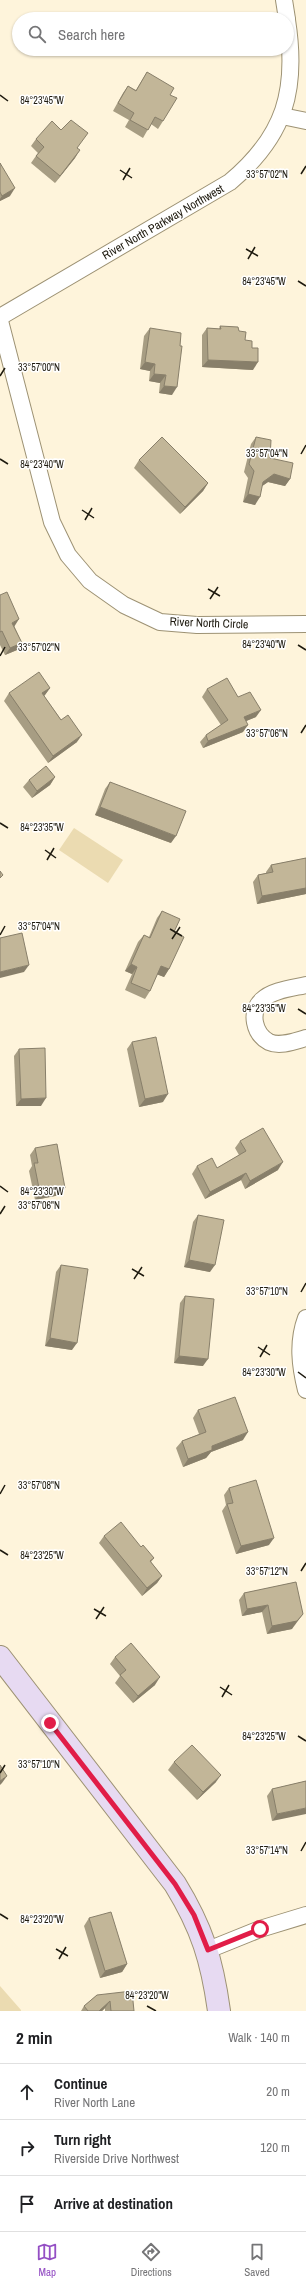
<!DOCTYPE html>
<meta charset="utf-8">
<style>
:root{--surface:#fff;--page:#f6f6f6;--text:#202124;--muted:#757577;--line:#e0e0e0;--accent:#944fc4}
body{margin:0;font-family:"Archivo Narrow",sans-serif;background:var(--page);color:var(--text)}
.stop{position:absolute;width:12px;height:12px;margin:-9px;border:3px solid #e11d48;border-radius:50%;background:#fff}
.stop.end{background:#e11d48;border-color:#fff;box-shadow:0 1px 4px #0008}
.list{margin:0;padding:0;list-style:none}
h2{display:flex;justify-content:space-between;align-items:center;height:52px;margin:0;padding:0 16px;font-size:17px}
h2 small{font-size:13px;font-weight:400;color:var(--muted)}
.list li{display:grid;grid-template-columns:26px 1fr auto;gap:12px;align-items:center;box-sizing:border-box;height:56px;padding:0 16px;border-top:1px solid var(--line)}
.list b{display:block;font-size:15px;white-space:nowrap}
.list p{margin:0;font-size:13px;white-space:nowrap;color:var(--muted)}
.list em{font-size:13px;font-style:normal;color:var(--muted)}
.icon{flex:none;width:22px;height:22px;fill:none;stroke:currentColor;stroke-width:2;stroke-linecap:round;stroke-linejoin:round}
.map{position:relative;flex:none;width:306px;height:2011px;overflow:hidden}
.search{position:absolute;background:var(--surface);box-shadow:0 1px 3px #0004;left:12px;right:12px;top:12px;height:44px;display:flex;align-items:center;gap:10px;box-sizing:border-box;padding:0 14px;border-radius:22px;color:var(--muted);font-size:15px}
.sheet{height:220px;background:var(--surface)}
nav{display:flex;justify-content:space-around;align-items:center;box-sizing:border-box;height:56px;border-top:1px solid var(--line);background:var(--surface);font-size:11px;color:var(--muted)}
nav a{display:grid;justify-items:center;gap:2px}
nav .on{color:var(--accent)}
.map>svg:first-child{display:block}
.green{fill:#ebdbb1}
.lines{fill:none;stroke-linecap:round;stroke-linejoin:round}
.street-casing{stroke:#9d9274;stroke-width:18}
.secondary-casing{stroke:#9d9274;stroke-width:24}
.street{stroke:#fff;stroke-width:16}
.secondary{stroke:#e7daf2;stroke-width:22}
.wall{fill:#a79d83}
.shaded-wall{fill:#887f6a}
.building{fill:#c2b698;stroke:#887f6a}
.route{stroke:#e11d48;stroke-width:5}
.ticks{fill:none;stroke:#1e1a0f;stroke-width:1.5}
.labels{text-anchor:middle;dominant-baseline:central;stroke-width:3;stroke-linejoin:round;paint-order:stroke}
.street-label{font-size:12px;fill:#1e1a0f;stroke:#fff}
.ticks-label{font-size:10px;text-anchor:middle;fill:#1e1a0f;stroke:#fff;stroke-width:3;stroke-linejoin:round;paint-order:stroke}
</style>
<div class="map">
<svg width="306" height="2011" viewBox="0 0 306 2011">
<rect width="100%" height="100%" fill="#fef4db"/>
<g class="green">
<polygon points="74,828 123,860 108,883 59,850"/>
<polygon points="0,1986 21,2010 21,2011 0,2011"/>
</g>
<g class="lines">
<defs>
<g id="street">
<polyline points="284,0 287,19"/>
<polyline points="282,116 306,121"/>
<path d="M0,317l230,-135c55,-46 68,-92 57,-162"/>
<polyline points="0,321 52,522 68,555 90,581 124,605 160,622 197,625 306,624"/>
<path d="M306,985c-13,3 -34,5 -44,15 -13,12 -8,34 7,42 11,5 26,-1 37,-4"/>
<path d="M306,1318c-9,24 -6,48 0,72"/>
<polyline points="208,1950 260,1929 306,1915"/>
</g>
<path id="secondary" d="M0,1657l175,227c27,44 37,76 44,127"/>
</defs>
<use href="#street" class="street-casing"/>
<use href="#secondary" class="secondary-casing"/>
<use href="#street" class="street"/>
<use href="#secondary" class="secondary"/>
</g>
<g class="wall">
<polygon points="147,72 170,95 163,121 158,129 151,124 143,138 125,127 129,120 113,111 123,93 128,86 136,90"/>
<polygon points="36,139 78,148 75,158 55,183 31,163 38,153 31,146"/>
<polygon points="0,163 10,196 0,201"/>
<polygon points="220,326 245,340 253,370 202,367 202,335 207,328 219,329"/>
<polygon points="150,328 172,395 159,393 160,383 149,381 150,371 140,369 144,336"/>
<polygon points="256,437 270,458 290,479 285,486 268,482 262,486 255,505 243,502 248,478 244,472 251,444"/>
<polygon points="139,460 208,483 203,491 180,514 134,468"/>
<polygon points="0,595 22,643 17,650 5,655 0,645"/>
<polygon points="50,688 44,696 77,742 48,763 4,701 9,693"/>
<polygon points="207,689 238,697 256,717 246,721 243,732 203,748 200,742 206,735 221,725 202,697"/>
<polygon points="55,777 50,785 32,798 23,787 29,780"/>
<polygon points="110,782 171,843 95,815 105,789"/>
<polygon points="306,858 306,894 257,904 253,882 258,875 266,873 266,872 271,865"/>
<polygon points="162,911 174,932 169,969 164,977 157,974 150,991 145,999 125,990 132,974 125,971 138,942 144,935 149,937 157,918"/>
<polygon points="132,1042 163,1102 139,1107 127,1049"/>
<polygon points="19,1049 41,1106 16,1106 14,1056"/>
<polygon points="240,1141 278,1170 245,1189 241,1180 205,1199 192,1174 197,1166 217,1168 239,1155 235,1148"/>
<polygon points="35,1148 65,1188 60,1195 35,1200 29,1171 32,1166 30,1155"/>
<polygon points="198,1215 210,1272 184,1267 193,1222"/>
<polygon points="61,1265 72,1350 45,1346 56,1272"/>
<polygon points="185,1296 203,1366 174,1363 180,1303"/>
<polygon points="198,1410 243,1440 211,1452 206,1458 183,1467 176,1448 182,1441 199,1434 193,1418"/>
<polygon points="229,1488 269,1545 236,1554 222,1511 226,1505 224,1495"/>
<polygon points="104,1536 141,1547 154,1558 151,1562 162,1576 157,1583 142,1596 99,1543"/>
<polygon points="296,1582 292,1629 267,1634 262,1612 242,1616 239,1600 244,1593"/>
<polygon points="115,1657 155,1685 133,1703 115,1683 120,1676 110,1664"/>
<polygon points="174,1762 216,1782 197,1800 168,1770"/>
<polygon points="306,1781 272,1821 267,1796 272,1789"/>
<polygon points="89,1918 127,1964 122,1972 100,1978 84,1926"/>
<polygon points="97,1995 134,2011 105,2011 105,2008 102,2011 81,2011 84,2006"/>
</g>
<g class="shaded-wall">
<polygon points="80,150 75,158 55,183 60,176"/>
<polygon points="15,188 10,196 0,201 0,199 2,196"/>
<polygon points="208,360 258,362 253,370 202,367"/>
<polygon points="145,362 155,364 150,371 140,369"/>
<polygon points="154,374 166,375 160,383 149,381"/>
<polygon points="164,386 177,387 172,395 159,393"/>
<polygon points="274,474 290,479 285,486 268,482 258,489 263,482"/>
<polygon points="208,483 203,491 180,514 185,507"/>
<polygon points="248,494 260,497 255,505 243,502"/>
<polygon points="19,619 14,627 12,623"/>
<polygon points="22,643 17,650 5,655 10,648"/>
<polygon points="50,688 45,695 37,701 42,693"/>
<polygon points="261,710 256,717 239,724 244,717"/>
<polygon points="248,725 243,732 203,748 208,741"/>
<polygon points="82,735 77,742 48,763 53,756"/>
<polygon points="55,777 50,785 32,798 37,791"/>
<polygon points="100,807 176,836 171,843 95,815"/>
<polygon points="306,888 306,894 257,904 262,896"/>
<polygon points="131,964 137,967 132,974 125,971"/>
<polygon points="29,965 24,972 0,978 0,972"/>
<polygon points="161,966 169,969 164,977 156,974"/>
<polygon points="168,1094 163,1102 139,1107 145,1099"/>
<polygon points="46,1098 41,1106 16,1106 21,1099"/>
<polygon points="283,1162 278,1170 245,1189 250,1181"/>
<polygon points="246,1173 241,1180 205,1199 210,1192"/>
<polygon points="65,1188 60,1195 35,1200 40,1193"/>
<polygon points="189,1260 215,1265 210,1272 184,1267"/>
<polygon points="50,1338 77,1343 72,1350 45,1346"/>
<polygon points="179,1356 208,1359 203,1366 174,1363"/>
<polygon points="248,1432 243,1440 211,1452 206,1458 183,1467 188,1459 212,1446"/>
<polygon points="274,1538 269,1545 236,1554 241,1546"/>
<polygon points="162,1576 157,1583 142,1596 147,1588"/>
<polygon points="268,1605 262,1612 242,1616 247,1609"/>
<polygon points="303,1614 292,1629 267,1634 272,1626"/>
<polygon points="160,1677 155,1685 133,1703 138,1696"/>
<polygon points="221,1775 216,1782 197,1800 203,1792"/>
<polygon points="7,1776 2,1783 0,1785 0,1781"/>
<polygon points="306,1808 306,1814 272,1821 277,1814"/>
<polygon points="127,1964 122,1972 100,1978 105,1971"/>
<polygon points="110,2001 105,2008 102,2011 99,2011"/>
</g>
<g class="building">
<polygon points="147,72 174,88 170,95 177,98 163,121 155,117 148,130 130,120 134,113 118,103 128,86 136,91"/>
<polygon points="71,120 88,133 77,148 80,150 60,176 36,156 44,147 36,139 52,121 61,130"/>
<polygon points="0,163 15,188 2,196 0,192"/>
<polygon points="220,326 238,327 239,331 246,332 245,340 252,341 252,348 258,348 258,362 208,360 207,328 221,329"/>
<polygon points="150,328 181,333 180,346 182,346 177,387 164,386 166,375 154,374 155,364 145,362"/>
<polygon points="162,437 208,483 185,507 139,460"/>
<polygon points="256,437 271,440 270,458 293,463 290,479 274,474 263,482 260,497 248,494 254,471 249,464"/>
<polygon points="7,592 19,619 12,623 22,643 10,648 2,631 0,632 0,595"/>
<polygon points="39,672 50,688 42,693 61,720 68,715 82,735 53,756 9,693"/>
<polygon points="227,678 238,697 250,692 261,710 244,717 248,725 208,741 206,735 228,720 207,689"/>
<polygon points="46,766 55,777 37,791 29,780"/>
<polygon points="110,782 186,811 176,836 100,807"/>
<polygon points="306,858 306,888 262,896 258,875 273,872 271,865"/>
<polygon points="0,871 3,875 0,878"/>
<polygon points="162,911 180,919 174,932 184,937 169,969 161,966 150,991 131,983 137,967 131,964 144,935 150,938"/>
<polygon points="22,933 29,965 0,972 0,938"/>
<polygon points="156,1037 168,1094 145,1099 132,1042"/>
<polygon points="45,1048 46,1098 21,1099 19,1049"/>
<polygon points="263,1128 283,1162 250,1181 246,1173 210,1192 197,1166 212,1158 217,1168 246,1151 240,1141"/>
<polygon points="57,1144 65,1188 40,1193 34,1163 38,1163 35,1148"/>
<polygon points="198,1215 224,1220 215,1265 189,1260"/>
<polygon points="61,1265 88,1269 77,1343 50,1338"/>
<polygon points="185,1296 214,1299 208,1359 179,1356"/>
<polygon points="235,1397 248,1432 212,1446 212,1450 188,1459 182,1441 206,1432 198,1410"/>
<polygon points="256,1480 274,1538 241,1546 227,1504 233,1503 229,1488"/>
<polygon points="121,1522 141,1547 143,1545 154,1558 150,1561 162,1576 147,1588 104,1536"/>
<polygon points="296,1582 303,1614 297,1621 272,1626 268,1605 247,1609 244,1593"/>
<polygon points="131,1643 160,1677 138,1696 120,1675 126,1670 115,1657"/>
<polygon points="192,1745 221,1775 203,1792 174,1762"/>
<polygon points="0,1765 7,1776 0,1781"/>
<polygon points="306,1781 306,1808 277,1814 272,1789"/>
<polygon points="111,1912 127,1964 105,1971 89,1918"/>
<polygon points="132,1991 134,2011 111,2011 110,2001 99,2011 88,2011 84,2006 97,1995"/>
</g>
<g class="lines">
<polyline class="route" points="50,1723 175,1884 194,1915 208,1950 260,1929"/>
</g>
<path class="ticks" d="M0,95l8,6M120,170l12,8M301,174l5,-8M123,180l7,-12M246,249l12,7M248,259l7,-12M298,281l8,5M0,376l5,-8M301,454l5,-9M0,459l8,5M82,510l12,8M85,520l7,-12M208,589l12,7M210,599l8,-12M298,645l8,5M0,656l5,-9M301,733l5,-8M0,823l8,5M45,850l11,8M47,860l7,-12M170,929l12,7M0,935l5,-9M172,939l8,-12M298,1009l8,5M0,1186l8,6M0,1214l5,-8M132,1269l12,7M134,1279l8,-12M301,1292l5,-9M258,1347l12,8M260,1357l7,-12M298,1372l8,6M0,1494l5,-9M0,1550l8,5M301,1571l5,-8M94,1609l12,7M96,1619l8,-12M220,1687l12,8M222,1697l7,-12M298,1736l8,5M0,1773l5,-8M301,1851l5,-9M0,1914l8,5M56,1949l12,7M59,1959l7,-12M147,2006l9,5"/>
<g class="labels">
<g class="street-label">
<text transform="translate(163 222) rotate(-30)">River North Parkway Northwest</text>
<text transform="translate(209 623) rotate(2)">River North Circle</text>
</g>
</g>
<g class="ticks-label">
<text x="42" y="104">84°23'45"W</text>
<text x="267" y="178">33°57'02"N</text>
<text x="264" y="285">84°23'45"W</text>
<text x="39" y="371">33°57'00"N</text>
<text x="267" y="457">33°57'04"N</text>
<text x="42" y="468">84°23'40"W</text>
<text x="264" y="648">84°23'40"W</text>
<text x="39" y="651">33°57'02"N</text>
<text x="267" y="737">33°57'06"N</text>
<text x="42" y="831">84°23'35"W</text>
<text x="39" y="930">33°57'04"N</text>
<text x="264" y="1012">84°23'35"W</text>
<text x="42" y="1195">84°23'30"W</text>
<text x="39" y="1209">33°57'06"N</text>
<text x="267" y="1295">33°57'10"N</text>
<text x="264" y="1376">84°23'30"W</text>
<text x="39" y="1489">33°57'08"N</text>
<text x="42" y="1559">84°23'25"W</text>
<text x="267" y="1575">33°57'12"N</text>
<text x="264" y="1740">84°23'25"W</text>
<text x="39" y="1768">33°57'10"N</text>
<text x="267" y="1854">33°57'14"N</text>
<text x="42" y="1923">84°23'20"W</text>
<text x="147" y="1999">84°23'20"W</text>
</g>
</svg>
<div class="stop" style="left:260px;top:1929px"></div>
<div class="stop end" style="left:50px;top:1723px"></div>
<div class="search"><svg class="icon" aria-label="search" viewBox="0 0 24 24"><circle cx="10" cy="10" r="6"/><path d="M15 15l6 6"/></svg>Search here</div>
</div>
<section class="sheet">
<h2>2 min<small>Walk · 140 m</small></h2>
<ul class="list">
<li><svg class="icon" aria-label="ahead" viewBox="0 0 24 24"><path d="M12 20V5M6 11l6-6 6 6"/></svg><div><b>Continue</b><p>River North Lane</p></div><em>20 m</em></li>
<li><svg class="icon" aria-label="right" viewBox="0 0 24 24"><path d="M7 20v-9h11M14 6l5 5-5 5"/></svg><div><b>Turn right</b><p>Riverside Drive Northwest</p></div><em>120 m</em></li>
<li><svg class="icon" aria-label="arrive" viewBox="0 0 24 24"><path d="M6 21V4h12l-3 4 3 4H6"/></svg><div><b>Arrive at destination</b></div></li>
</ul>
</section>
<nav>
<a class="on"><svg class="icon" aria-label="map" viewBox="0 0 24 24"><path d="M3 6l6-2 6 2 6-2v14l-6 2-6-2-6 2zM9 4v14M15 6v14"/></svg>Map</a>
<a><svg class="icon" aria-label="directions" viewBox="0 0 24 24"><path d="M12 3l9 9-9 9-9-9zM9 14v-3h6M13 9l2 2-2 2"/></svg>Directions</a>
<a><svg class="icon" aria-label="saved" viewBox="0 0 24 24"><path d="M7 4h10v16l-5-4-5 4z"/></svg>Saved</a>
</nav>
